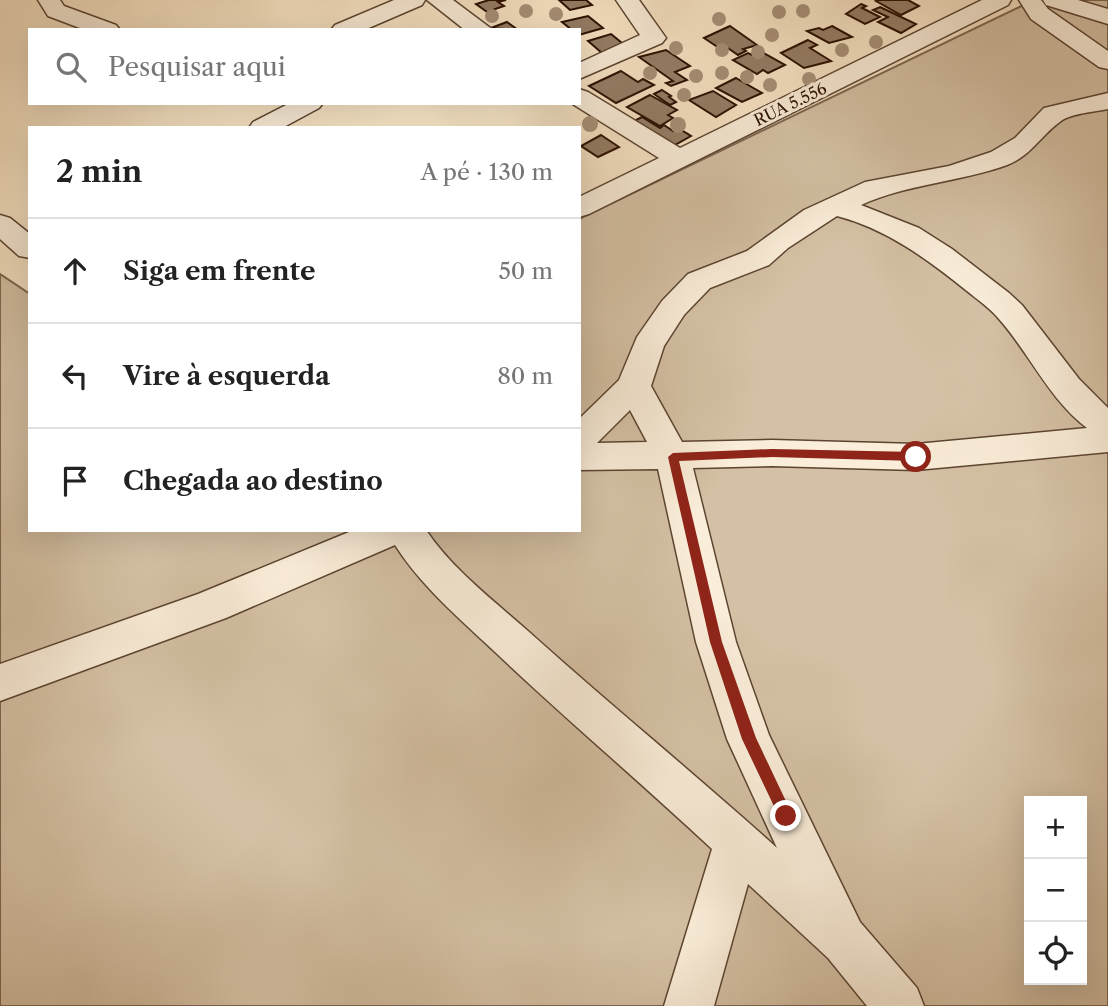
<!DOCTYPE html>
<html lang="pt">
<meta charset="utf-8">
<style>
:root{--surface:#fff;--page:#f6f6f6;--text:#222;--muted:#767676;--line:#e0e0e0}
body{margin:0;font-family:"Libre Caslon Text",serif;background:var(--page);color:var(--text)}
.controls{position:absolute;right:21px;bottom:21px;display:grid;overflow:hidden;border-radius:0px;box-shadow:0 7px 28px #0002}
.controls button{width:63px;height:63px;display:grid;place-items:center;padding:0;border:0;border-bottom:2px solid var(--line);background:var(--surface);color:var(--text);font:35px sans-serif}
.stop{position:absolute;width:21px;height:21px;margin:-16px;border:5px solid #8f2418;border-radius:50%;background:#fff}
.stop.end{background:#8f2418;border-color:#fff;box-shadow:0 2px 7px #0008}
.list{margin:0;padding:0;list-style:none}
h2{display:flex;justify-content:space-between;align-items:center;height:91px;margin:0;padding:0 28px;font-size:30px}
h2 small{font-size:23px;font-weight:400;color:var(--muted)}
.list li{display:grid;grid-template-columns:46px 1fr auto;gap:21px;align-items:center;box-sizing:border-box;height:105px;padding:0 28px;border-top:2px solid var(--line)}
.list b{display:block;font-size:26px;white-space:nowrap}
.list em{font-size:23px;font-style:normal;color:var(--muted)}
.icon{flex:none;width:38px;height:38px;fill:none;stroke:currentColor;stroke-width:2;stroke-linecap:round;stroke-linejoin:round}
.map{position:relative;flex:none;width:1108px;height:1006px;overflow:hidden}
.search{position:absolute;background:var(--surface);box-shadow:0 7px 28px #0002;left:28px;top:28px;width:553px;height:77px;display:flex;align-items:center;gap:18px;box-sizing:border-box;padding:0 24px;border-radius:0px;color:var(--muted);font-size:26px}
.panel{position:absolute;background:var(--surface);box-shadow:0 7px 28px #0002;left:28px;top:126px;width:553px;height:406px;border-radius:0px}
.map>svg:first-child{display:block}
.green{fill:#d4c0a4;stroke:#7e6752;stroke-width:2;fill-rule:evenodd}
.building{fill:#947d66;stroke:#290e00;stroke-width:2}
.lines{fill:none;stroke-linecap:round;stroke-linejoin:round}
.minor-casing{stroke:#5c4431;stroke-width:3}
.minor{fill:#faedd9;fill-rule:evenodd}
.tree{fill:#a79078}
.route{fill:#8f2418}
.labels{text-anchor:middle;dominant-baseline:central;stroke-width:6;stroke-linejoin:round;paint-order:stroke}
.far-street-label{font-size:16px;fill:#290e00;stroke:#faedd9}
</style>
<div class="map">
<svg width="1108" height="1006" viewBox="0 0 1108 1006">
<rect width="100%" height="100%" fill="#f7e4c5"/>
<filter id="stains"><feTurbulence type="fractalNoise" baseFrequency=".00286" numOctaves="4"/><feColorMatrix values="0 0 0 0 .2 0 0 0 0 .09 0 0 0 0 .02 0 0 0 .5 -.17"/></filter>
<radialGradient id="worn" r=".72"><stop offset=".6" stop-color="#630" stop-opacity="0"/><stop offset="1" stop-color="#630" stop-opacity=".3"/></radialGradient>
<path class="green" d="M1034,0h74v1006h-1108v-732l30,20v236h549v-311zM1029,801h53v179h-53z"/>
<g class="building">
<polygon points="489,0 506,0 498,2 504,6 487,12 476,4"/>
<polygon points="559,0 586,0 592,5 570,10"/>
<polygon points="879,0 908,0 919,6 901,15 876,1"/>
<polygon points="861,4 866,6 862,8 880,17 865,24 846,14"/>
<polygon points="880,7 916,24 901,33 878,22 888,17 873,10"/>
<polygon points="588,16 603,28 579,35 579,30 572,30 562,22"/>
<polygon points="507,22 518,30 491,28"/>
<polygon points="730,26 757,45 743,49 746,51 738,55 725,46 719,48 704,38"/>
<polygon points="832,26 852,37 829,43 807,31 819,28 823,30"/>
<polygon points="611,34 627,47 603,54 588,41"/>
<polygon points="808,40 817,45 810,48 831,61 804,68 781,53"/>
<polygon points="666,50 690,66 675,72 687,80 671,86 666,83 673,81 639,57"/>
<polygon points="760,51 785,65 768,73 763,70 757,74 733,60 748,53 752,55"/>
<polygon points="621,71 638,82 643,79 654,85 616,103 589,86"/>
<polygon points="736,78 762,93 742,102 716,88"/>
<polygon points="662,90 671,96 669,97 676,102 670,105 654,94"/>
<polygon points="713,91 736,105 716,117 689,100"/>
<polygon points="650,95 677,110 668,115 673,118 660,126 627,107"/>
<polygon points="642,117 660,128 664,125 673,131 678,128 691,136 673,146 634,121"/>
<polygon points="601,135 619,147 598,157 581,146"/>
</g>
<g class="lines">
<defs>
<g id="minor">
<polygon points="38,0 60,0 64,6 116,25 120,30 85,30 48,16"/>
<polygon points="394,0 425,0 422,5 364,30 331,30 335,25"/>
<polygon points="427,0 453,0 493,30 465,30"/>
<polygon points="616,0 639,0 666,38 662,43 579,79 579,63 640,35"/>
<polygon points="982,0 1011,0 1008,5 589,214 579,217 579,197 659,158 571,103 579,103 579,89 588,92 680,148"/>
<polygon points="1019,0 1041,0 1048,9 1108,51 1108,69 1099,67 1031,19"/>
<polygon points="1043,0 1078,0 1108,9 1108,24 1046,5"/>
<path d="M1108,93v16c-13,3 -36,4 -47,12 -20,14 -30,35 -54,44 -47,17 -100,19 -146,40l58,23 33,21 57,44 13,12 57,74 29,29v44l-192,18 -144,-4 -79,2 43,174 33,93 91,187 57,66 7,18h-57l-39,-48 -80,-74 -34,122h-50l48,-157c-72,-67 -147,-131 -218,-198 -35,-33 -73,-65 -99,-106l-169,73 -226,83v-37l198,-70 156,-64h72c26,39 67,70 102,101 82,74 167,143 249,217l-50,-109 -31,-97 -38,-173 -79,1v-51l40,-39 18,-43 25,-36 26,-27 59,-23 57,-41 61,-28 84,-16 42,-14 24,-14 29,-30zM837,216c50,13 90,43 130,75 11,9 23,17 32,28 31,35 50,80 88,109l-171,16 -144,-4 -90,2 -31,-56 13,-40 20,-31 26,-27 59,-23 19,-17zM630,410l17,32 -50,1z"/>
<polygon points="290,103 323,103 319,108 282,128 249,128 253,122"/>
<polygon points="0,215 10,218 30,234 30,258 19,256 0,239"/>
</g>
</defs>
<use href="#minor" class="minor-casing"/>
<use href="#minor" class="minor"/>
</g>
<g class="tree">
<circle cx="526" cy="11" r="7"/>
<circle cx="803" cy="11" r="7"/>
<circle cx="779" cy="12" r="7"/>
<circle cx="556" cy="14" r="7"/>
<circle cx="492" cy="16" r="7"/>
<circle cx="719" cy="19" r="7"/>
<circle cx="772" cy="35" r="7"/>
<circle cx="876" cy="42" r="7"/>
<circle cx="676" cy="48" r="7"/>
<circle cx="722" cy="50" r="7"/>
<circle cx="842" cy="50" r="7"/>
<circle cx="758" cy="52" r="7"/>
<circle cx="650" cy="73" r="7"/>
<circle cx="722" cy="73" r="7"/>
<circle cx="696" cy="76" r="7"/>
<circle cx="747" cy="77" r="7"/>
<circle cx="809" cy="79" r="7"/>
<circle cx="770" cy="85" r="7"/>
<circle cx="684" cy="95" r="7"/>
<circle cx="590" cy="124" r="8"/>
<circle cx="678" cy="125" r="8"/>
</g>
<polygon class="route" points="772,449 916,452 922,457 916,461 772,457 679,461 722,642 756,738 793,816 786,823 781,821 742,739 710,642 668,457 673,453"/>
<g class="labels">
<g class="far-street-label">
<text transform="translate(790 104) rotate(-26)">RUA 5.556</text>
</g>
</g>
<rect width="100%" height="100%" filter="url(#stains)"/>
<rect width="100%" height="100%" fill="url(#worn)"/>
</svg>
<div class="controls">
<button>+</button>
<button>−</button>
<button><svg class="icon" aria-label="locate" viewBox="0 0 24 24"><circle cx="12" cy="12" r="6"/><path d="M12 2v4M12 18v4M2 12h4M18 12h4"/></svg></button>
</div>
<div class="stop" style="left:916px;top:457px"></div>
<div class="stop end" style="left:786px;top:816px"></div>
<div class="search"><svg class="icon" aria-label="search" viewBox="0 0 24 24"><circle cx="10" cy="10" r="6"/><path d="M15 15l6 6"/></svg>Pesquisar aqui</div>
<section class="panel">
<h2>2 min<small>A pé · 130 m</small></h2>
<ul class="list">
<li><svg class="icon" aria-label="ahead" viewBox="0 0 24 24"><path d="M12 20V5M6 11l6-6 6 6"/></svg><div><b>Siga em frente</b></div><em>50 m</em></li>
<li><svg class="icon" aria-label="left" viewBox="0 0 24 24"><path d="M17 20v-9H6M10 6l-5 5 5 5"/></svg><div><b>Vire à esquerda</b></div><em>80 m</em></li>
<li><svg class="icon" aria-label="arrive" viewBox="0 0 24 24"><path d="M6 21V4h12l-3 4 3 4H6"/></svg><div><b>Chegada ao destino</b></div></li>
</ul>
</section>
</div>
